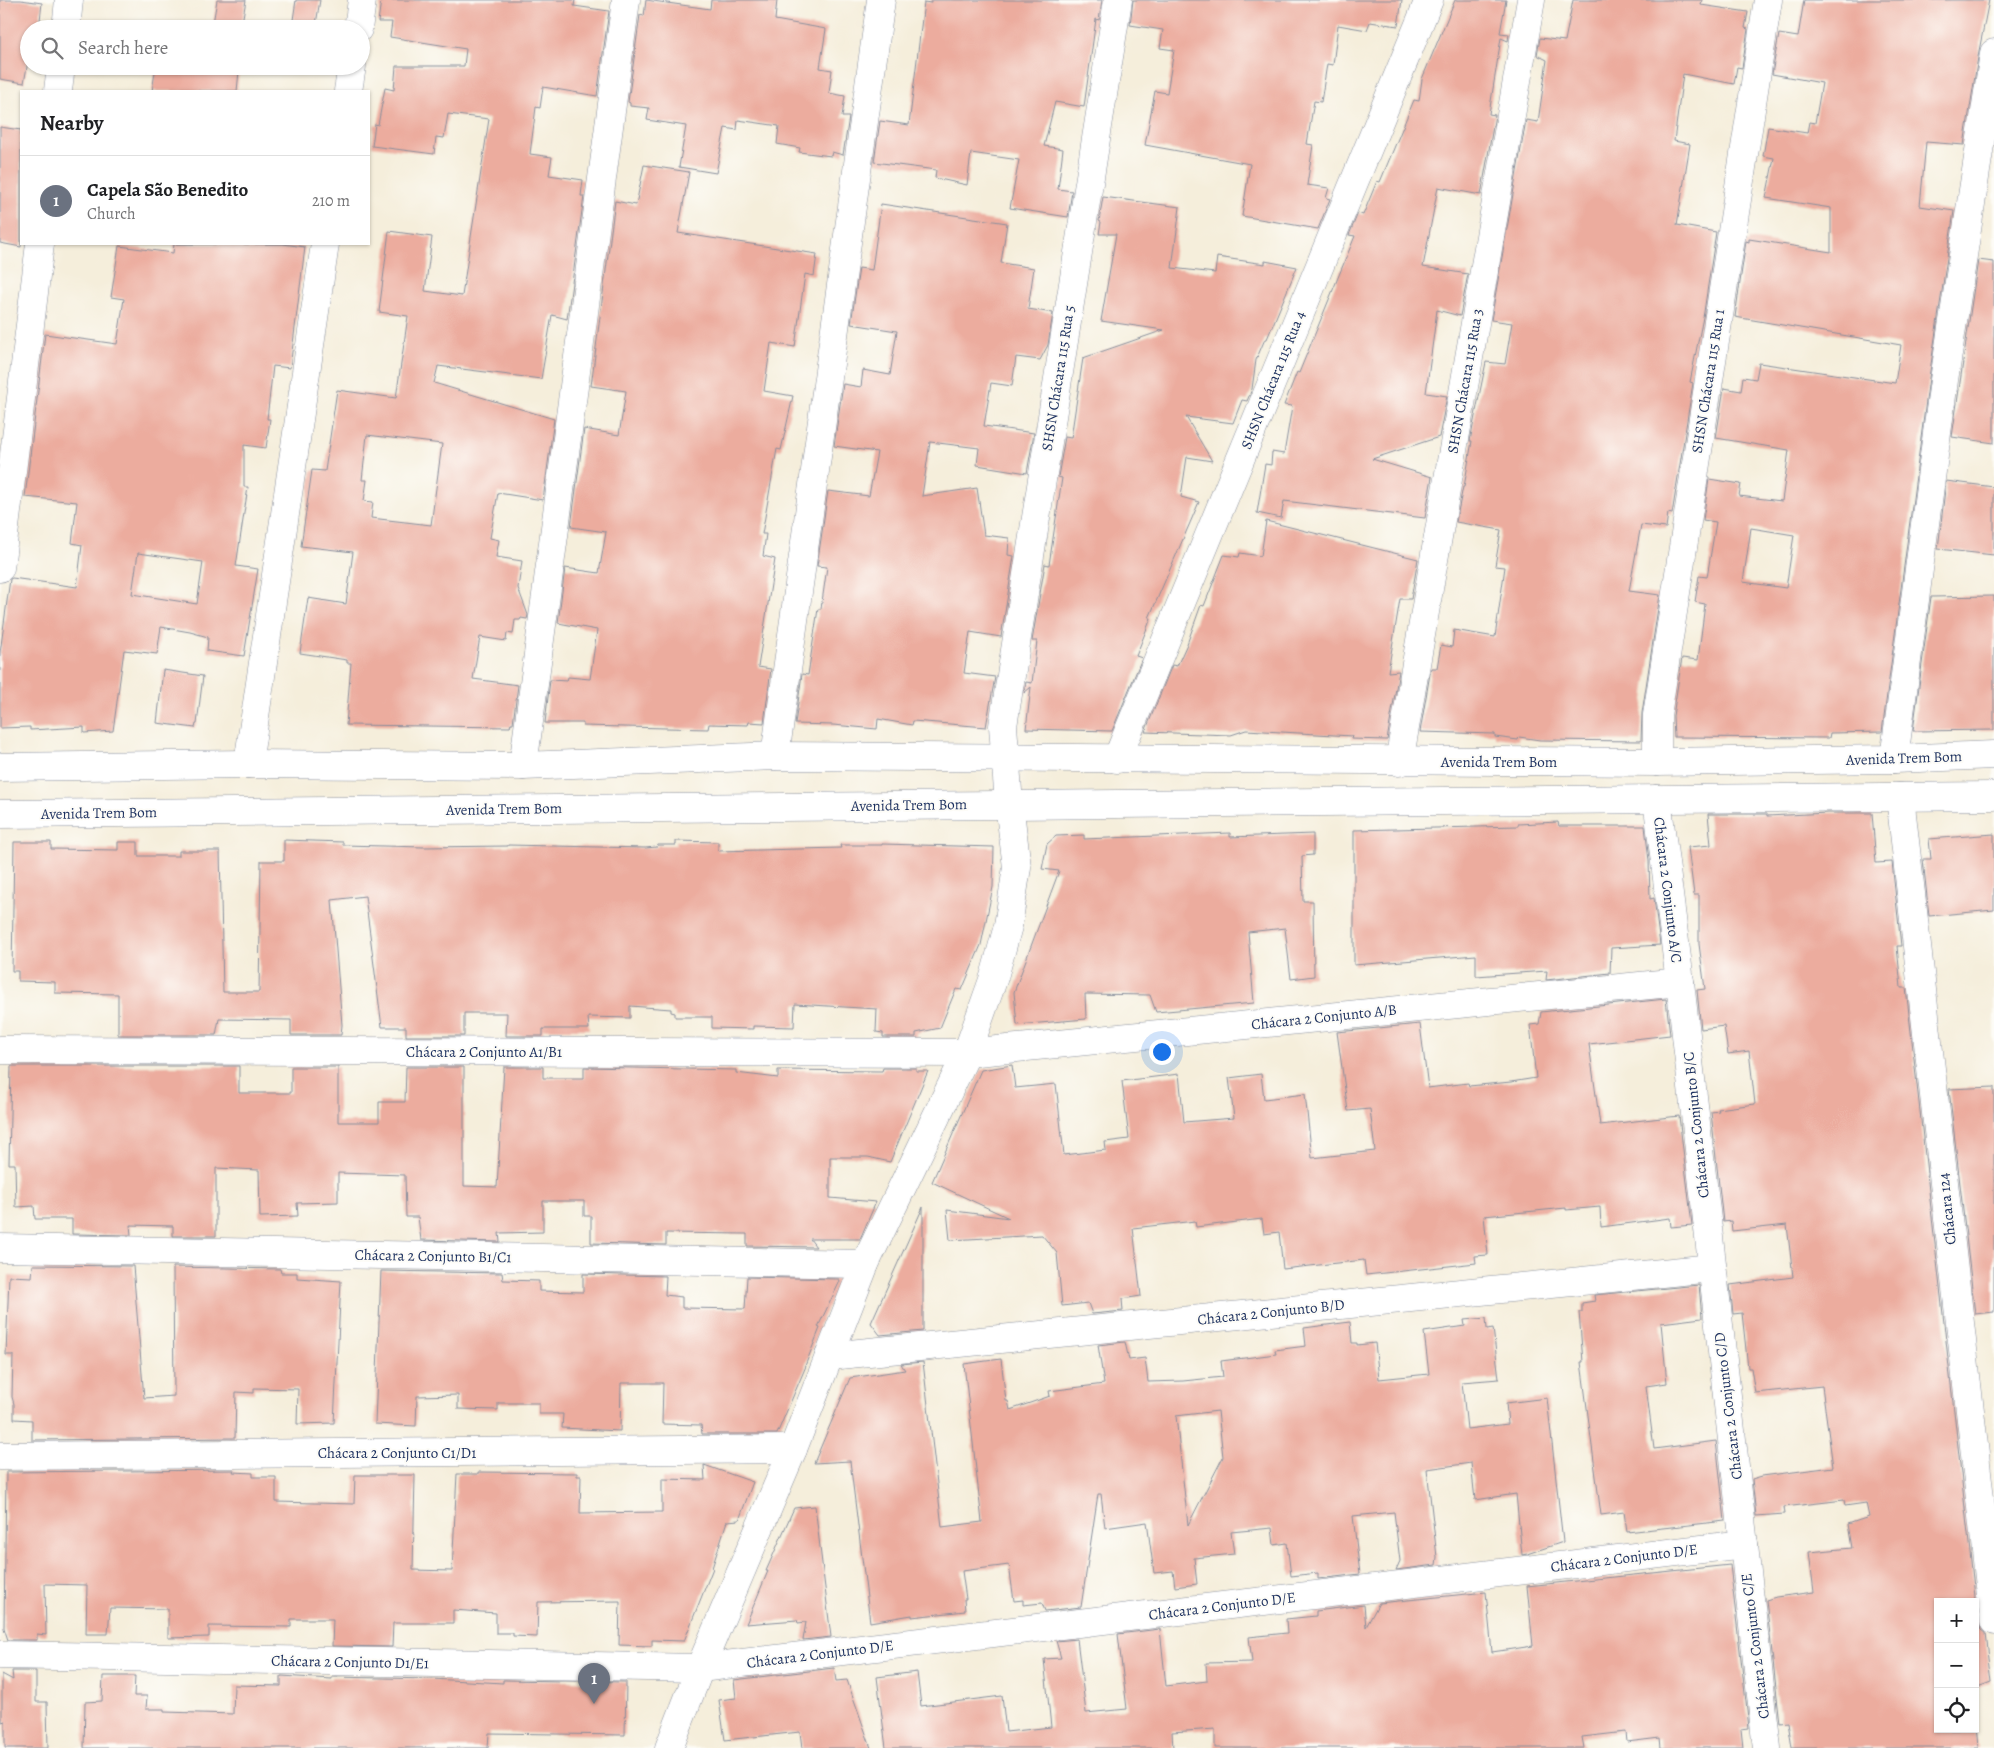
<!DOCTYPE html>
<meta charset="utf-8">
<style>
:root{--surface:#fff;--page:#f2f2f2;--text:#202124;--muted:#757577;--line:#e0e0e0;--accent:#7c3aed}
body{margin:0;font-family:Alegreya,serif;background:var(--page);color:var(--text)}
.controls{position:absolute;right:15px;bottom:15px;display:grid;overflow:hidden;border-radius:0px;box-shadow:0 1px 4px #0004}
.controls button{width:45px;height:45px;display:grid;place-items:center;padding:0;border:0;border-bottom:1px solid var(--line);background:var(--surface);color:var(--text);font:25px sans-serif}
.you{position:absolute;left:1161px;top:1051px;width:18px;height:18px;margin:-12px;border:4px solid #fff;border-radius:50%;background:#1a73e8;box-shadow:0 0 0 8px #1a73e833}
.badge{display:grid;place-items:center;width:32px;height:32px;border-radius:50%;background:var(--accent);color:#fff;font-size:16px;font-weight:700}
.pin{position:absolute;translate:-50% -41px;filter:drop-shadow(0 1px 2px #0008)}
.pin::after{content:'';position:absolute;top:26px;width:18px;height:15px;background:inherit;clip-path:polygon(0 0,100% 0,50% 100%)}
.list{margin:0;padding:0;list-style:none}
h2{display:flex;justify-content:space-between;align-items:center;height:65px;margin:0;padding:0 20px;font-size:21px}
h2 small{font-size:16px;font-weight:400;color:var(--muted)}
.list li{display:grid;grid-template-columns:32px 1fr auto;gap:15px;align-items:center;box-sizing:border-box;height:90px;padding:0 20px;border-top:1px solid var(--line)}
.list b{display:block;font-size:19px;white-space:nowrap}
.list p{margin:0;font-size:16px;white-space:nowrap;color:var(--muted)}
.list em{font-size:16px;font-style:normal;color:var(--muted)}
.icon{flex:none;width:28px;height:28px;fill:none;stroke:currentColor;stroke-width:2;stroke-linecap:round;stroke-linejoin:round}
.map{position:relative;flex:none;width:1994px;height:1748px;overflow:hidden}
.search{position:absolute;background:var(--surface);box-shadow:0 1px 4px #0004;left:20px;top:20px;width:350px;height:55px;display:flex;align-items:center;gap:12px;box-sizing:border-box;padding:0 18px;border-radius:28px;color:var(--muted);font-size:19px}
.panel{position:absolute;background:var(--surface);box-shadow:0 1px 4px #0004;left:20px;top:90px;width:350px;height:155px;border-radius:0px}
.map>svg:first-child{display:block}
.building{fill:#ecac9e;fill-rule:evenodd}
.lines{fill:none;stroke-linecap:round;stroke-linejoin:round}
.minor-casing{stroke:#888e9c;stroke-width:29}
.minor{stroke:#fff;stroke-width:28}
.labels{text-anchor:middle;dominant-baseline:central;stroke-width:4;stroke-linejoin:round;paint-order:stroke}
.street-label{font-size:15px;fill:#1b2f5e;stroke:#fdfcf7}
</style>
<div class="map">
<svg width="1994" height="1748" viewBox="0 0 1994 1748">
<rect width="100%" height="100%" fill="#fdfcf7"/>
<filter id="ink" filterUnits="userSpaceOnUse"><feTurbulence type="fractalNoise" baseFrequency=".02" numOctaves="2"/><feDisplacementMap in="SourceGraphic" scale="10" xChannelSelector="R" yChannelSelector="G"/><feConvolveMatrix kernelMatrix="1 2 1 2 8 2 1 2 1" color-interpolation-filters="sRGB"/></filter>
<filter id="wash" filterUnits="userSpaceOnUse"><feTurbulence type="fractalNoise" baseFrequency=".0096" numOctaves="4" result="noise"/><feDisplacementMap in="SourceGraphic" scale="20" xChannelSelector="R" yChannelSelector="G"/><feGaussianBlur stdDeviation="1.12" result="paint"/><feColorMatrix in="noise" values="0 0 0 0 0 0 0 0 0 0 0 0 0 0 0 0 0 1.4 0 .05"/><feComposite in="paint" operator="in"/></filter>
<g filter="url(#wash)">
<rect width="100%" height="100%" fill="#f5eedb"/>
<g id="blocks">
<g class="building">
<polygon points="0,0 21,0 42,3 39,29 29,29 29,56 24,83 0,79"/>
<polygon points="217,0 246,0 241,29 212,29"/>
<polygon points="296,0 320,0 316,24 293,20"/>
<path d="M381,0h194l-1,6 35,5 -12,85 -54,-9 -3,21 -4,-1 -6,47 22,3 -3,18 34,5 -2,16h3l-17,123 -15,-4 -11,64 -103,-13 -4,17 120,36 -11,81 -45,-7 -8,45 9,2 -3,17 26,4 -4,27 10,27 -1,4 -6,-1 -1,2h-5l-2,14 -6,-1 -1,8 -26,-4 -7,42 45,6 -5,38h-2l-1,4 -164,-2 5,-62h-4v-3l-47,-7 8,-55 38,6 7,-52 -52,-6 11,-76 13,1 12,-81 59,8 12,-82 -29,-4 10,-81 43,6 -7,54 37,5 27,-177 -41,-5 -4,24 -8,-1 -2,17 -62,-8 3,-22 3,1 7,-37 9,2 2,-24h68l2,-17 -76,-12 2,-15h-14zM367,435l75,9 -11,81 -60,-7 2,-16 -9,-1 3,-21h-5z"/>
<polygon points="646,0 710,9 711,0 777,0 775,20 826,29 820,68 832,70 829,93 845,96 842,117 849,117 843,155 832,152 831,156 799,152 800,148 777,144 779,126 738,120 737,130 725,128 716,173 679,167 686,126 647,120 649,108 630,106 630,103 628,102 640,15 644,16"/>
<polygon points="931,0 1102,0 1099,20 1096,19 1084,107 1055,102 1044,146 1063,149 1058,189 1072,191 1068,217 1010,208 1019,160 971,153 967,185 935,178 936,170 874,162 880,121 909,125 924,2 931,3"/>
<polygon points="1133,0 1402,0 1398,26 1370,22 1367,30 1338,25 1333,65 1327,64 1321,102 1314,101 1307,144 1313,145 1307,185 1329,188 1326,198 1330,199 1318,229 1242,216 1250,164 1145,145 1155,91 1167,93 1174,50 1160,48 1163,30 1130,25"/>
<polygon points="1455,0 1506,0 1500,33 1509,34 1508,41 1501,38 1489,114 1495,115 1481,195 1438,187 1423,267 1468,274 1460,316 1437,310 1426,393 1447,396 1439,437 1372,459 1432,477 1425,518 1284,501 1281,518 1257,513 1265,464 1271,465 1272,452 1284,454 1292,406 1284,405 1297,372 1299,373 1355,236 1349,235 1358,213 1363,215 1377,181 1380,182 1414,100 1419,101 1422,79"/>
<polygon points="1573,0 1702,0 1701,5 1748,12 1745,28 1748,29 1742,68 1737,67 1734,84 1683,74 1674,141 1690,144 1677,225 1716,232 1704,312 1690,382 1693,383 1672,514 1668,513 1666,528 1641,525 1629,591 1660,595 1642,713 1641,741 1540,740 1519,737 1518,740 1495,737 1495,734 1420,732 1431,668 1437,668 1441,645 1452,647 1454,630 1495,637 1505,567 1495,566 1501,530 1456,522 1463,487 1464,487 1472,441 1470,441 1486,362 1505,364 1512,323 1491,320 1526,120 1538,122 1547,60 1537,55 1540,38 1565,41"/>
<path d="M1804,0h185l-10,51 -15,94 -38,-3 -6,64 34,5 -25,167 -47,354 -52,1 -1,5 -155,-1 -1,-21 9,-58 16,2 7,-56 -10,-2 4,-26 8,1 9,-55 -13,-2 6,-41 32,5 -2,12 43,5 7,-51 -73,-12 8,-50 17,3 2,-14 13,2 3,-16 136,20 6,-38 -166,-28 11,-76 3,1v-3l82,13v-44l-65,-10 8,-40 -11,-2 5,-29 39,6 2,-11 6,1 7,-40 -50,-9 7,-40 19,3zM1751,528l43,7 -8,53 -43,-6z"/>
<polygon points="156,66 209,66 239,71 237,91 152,91"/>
<polygon points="0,127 21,130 21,247 0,243"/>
<polygon points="644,165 689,172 678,233 817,254 814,276 805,274 795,347 771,343 764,391 793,396 781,450 777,449 762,534 766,534 763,556 775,559 758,667 771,669 764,723 749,722 748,725 709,724 708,729 583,726 583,723 545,723 550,680 567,681 568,677 590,679 597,630 558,623 565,568 599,573 606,532 571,527 584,429 619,435 626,391 591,386 615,201 636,205"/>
<polygon points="1103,197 1180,207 1172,268 1215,273 1217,257 1265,264 1265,261 1297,267 1267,339 1265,339 1256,360 1252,389 1247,401 1242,400 1233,423 1186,417 1212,461 1187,457 1181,497 1199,502 1149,618 1151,618 1136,656 1142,658 1112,731 1026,729 1031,687 1024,693 1026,682 1032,683 1037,641 1032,641 1045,564 1049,565 1062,478 1058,477 1065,437 1071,438 1083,358 1164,330 1101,321 1116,234 1099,234 1101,222 1099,221"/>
<polygon points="881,204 1007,223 1001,263 1034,268 1028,309 1053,313 1048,345 1040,360 1016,357 1012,386 991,383 984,426 1034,433 1027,473 977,465 979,448 930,442 922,496 977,488 984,535 1009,538 1008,555 1014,556 1001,637 970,632 964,673 995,677 986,727 913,721 912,725 878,719 877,729 833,725 795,724 802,674 808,675 818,609 821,609 827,567 817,566 828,491 869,496 877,452 834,446 843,384 861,387 863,370 890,375 897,331 851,324 859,268 872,270"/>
<path d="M174,244h109l22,3 -15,121 -17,-2 -6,53h3l-4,29 -22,-3v42h4l-12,79 22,3 -14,87 -37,-5 1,-14 -18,-5 -29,-5 -4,27 -33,-4 -11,81 -29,2v-6l-54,3v-3l-30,1v-75l10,-74 2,-1 65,9 5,-42 -10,-2 5,-41 -52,-5 20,-163 72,10 7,-45 -13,-2 8,-51 54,7zM138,553l65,9 -6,42 -65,-10z"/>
<polygon points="1978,260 1994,262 1994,443 1952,437"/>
<polygon points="1946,481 1994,487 1994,555 1938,549"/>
<polygon points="1266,521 1418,559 1411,599 1400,599 1388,672 1399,671 1387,740 1351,739 1352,736 1246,730 1231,735 1145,732 1172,665 1177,666 1187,644 1201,605 1204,606 1224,555 1239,557 1240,553 1261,556"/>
<polygon points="1994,596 1994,730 1913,731 1931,597"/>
<polygon points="163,670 203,676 197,724 196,724 195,728 157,723"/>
<polygon points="1828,813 1872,813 1876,863 1892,862 1901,946 1897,946 1901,988 1906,988 1978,1623 1981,1630 1985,1633 1991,1682 1975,1688 1975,1602 1938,1602 1938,1729 1975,1729 1975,1713 1978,1748 1792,1748 1788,1722 1780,1723 1766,1600 1776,1597 1814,1592 1809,1552 1852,1548 1848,1524 1869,1517 1866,1503 1845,1506 1844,1500 1784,1507 1785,1514 1756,1516 1752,1479 1762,1476 1833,1467 1822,1386 1755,1393 1751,1368 1748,1368 1742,1313 1733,1314 1730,1285 1793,1277 1787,1225 1732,1231 1731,1221 1723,1222 1711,1112 1719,1111 1718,1109 1755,1104 1749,1051 1728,1054 1724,1026 1701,1029 1697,990 1705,989 1699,944 1699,895 1694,895 1688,847 1711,845 1708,814 1767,814 1767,816"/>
<polygon points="1558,822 1559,826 1645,826 1649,861 1650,899 1654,898 1660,945 1611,948 1610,973 1546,980 1547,971 1476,976 1476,955 1354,965 1354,830 1518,826 1518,824"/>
<polygon points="1230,833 1230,837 1313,834 1313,855 1302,856 1303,901 1313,901 1314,976 1291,979 1285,928 1248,932 1254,1003 1156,1012 1150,995 1085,994 1086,1019 1017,1025 1014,992 1059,871 1042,869 1047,844 1056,836 1084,835 1084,839"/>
<polygon points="1994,834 1994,910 1929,916 1923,859 1931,859 1929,839"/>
<polygon points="284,840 343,842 343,845 424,847 508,846 508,845 645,848 657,847 658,845 676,845 676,841 718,842 718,851 841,848 840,845 882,845 882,844 994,847 993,887 981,945 962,990 956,989 940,1028 916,1033 916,1037 883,1037 883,1033 876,1032 877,1009 795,1004 794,1027 753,1026 753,1029 712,1028 712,1017 675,1017 675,1013 671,1012 671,1009 630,1006 630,1018 588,1017 589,1029 543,1029 543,1036 506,1036 507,1013 464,1013 464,1036 406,1036 406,1027 382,1027 365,896 332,900 342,1025 341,1035 291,1035 291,1020 219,1019 216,1035 118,1035 118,994 55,993 55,982 18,981 18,971 12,971 14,842 51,842 51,849 118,850 118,842 138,842 138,856 179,856 179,851 220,851 223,992 259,992 261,861 284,861"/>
<polygon points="1666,999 1670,1035 1589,1044 1600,1125 1679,1116 1692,1225 1671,1227 1670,1218 1601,1227 1600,1207 1566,1210 1566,1208 1484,1216 1488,1255 1475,1256 1476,1263 1366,1275 1364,1260 1283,1269 1279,1232 1264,1234 1262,1219 1196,1227 1195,1221 1133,1228 1141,1296 1122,1299 1123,1311 1092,1314 1088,1303 1062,1306 1057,1253 1042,1235 950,1240 947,1210 1009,1218 932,1182 981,1070 1012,1065 1015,1088 1056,1084 1064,1155 1106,1150 1105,1142 1129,1139 1122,1081 1179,1074 1184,1122 1234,1118 1229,1078 1261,1074 1264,1099 1305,1094 1312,1158 1375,1151 1370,1109 1348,1111 1337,1032 1420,1024 1428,1088 1468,1083 1469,1086 1511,1082 1536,1078 1530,1025 1539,1024 1541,1012"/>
<polygon points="11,1066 239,1066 239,1093 291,1093 291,1067 338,1067 338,1122 379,1122 379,1102 405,1102 406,1067 464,1067 464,1186 497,1187 504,1067 543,1067 543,1078 584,1078 584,1067 736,1070 736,1073 778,1078 778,1070 882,1071 883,1068 916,1068 916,1071 928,1071 890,1162 868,1157 830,1157 830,1198 876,1202 860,1239 810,1239 816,1247 747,1246 747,1234 666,1233 666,1245 591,1243 591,1216 584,1216 584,1201 543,1201 543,1232 499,1233 500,1242 421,1240 418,1217 406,1217 405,1175 338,1173 338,1202 297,1203 298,1216 260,1217 259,1170 216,1168 216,1236 173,1236 173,1226 130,1225 131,1235 72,1234 72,1219 35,1219 34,1206 16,1207 15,1164 9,1164"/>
<polygon points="1994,1087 1994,1312 1975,1314 1949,1089"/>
<polygon points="923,1207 923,1331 880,1335 871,1323"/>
<polygon points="33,1265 133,1266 144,1398 174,1396 173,1267 280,1269 281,1273 297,1273 297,1278 341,1281 334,1423 297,1424 298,1389 254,1388 254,1393 236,1392 235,1438 32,1440 32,1420 14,1419 14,1404 12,1397 13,1355 6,1355 9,1276 32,1277"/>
<polygon points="381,1271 502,1273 503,1280 539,1281 539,1291 583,1292 583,1274 666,1276 665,1295 682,1297 682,1308 745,1309 747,1277 839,1279 840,1281 818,1327 820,1328 805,1366 806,1366 777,1434 702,1434 701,1425 662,1424 663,1383 621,1383 620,1431 562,1428 563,1414 539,1414 539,1403 498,1403 498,1410 458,1409 458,1395 417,1396 416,1426 375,1424"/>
<polygon points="1699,1285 1702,1318 1661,1323 1667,1383 1646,1386 1654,1449 1716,1441 1725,1521 1627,1532 1624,1512 1601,1515 1581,1362 1583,1362 1579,1312 1582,1312 1582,1303 1595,1301 1594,1295"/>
<path d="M1486,1318l1,11 6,-1 6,51 -37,3 5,47 41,-5 -2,-21 41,-5 16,144 -36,12 -5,1 -6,-61 -41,6 -4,-37 -44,6 10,88 -1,8 -40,5 4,-9 -6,-49 -41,4 7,58 -42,5v-6l-27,3 -4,-33 -13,2 -2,-17 -41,4 3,22 -40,4 3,26 -22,3 -2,-16 -19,2 -7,-51 -42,6 -4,-34h-3l-17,113 -36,4 -3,-8 -19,2v-5l-9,1 -5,-36 -47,6 4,28h-2l1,12 -53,6v-2l-42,7 -20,-161 -36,2 36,-85 55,-8 -4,-6 22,-2 19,165 40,-5 -18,-158 37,-5 5,42h2l2,9 40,-14 -1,-5 55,-7 -6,-39 27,-3 4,18 16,-2 3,24 35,-1 40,-4 -2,-16 55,-7 -1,-4 31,-4 -2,-18 46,-6 2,21h5v2l18,-2 4,36 50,-5 -5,-42 41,-6 -1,-6zM1218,1411l5,46 -35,68 -12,-109z"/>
<polygon points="704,1465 753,1482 739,1520 727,1521 712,1568 713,1568 684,1641 652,1640 652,1646 619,1645 620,1601 538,1602 537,1637 513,1636 513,1633 496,1633 496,1613 453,1610 453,1623 393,1623 392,1647 332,1646 333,1619 291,1619 291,1627 209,1626 209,1637 168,1638 168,1609 110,1608 108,1634 86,1634 87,1585 45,1584 46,1635 37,1634 37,1640 8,1640 4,1628 6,1472 234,1470 233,1472 253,1473 253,1477 276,1477 276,1502 354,1504 355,1475 415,1475 413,1570 452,1571 457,1474 478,1474 478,1472 577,1473 577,1476 581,1476 580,1513 662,1512 662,1479 705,1480"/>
<polygon points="815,1506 831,1637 803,1640 806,1622 798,1623 797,1620 746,1624 768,1571 766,1571 794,1508"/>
<polygon points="1730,1565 1749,1728 1741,1729 1743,1748 1661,1748 1660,1738 1627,1742 1626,1732 1582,1737 1584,1748 1215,1748 1215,1729 1172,1732 1173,1748 886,1748 877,1677 917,1672 921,1706 1002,1696 1006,1732 1051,1727 1044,1659 1061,1658 1056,1641 1077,1639 1086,1713 1127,1709 1118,1634 1160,1629 1166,1686 1207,1681 1206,1663 1252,1662 1249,1637 1287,1633 1286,1619 1316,1616 1316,1611 1364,1605 1366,1627 1379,1603 1486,1592 1492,1652 1533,1646 1527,1586"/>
<polygon points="834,1668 836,1681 847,1680 871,1748 802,1748 800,1732 725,1740 719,1700 736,1698 734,1680"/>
<polygon points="12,1671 36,1671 36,1702 47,1702 48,1748 5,1748 5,1721 2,1722 2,1674 13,1680"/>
<polygon points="103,1676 135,1676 134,1696 147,1696 146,1709 164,1709 164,1712 233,1714 234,1685 281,1686 281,1676 332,1679 332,1677 432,1679 503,1683 503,1680 626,1682 625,1735 489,1733 488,1748 84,1748 85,1702 102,1701"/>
</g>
</g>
</g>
<g filter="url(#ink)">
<use href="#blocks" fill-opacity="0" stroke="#888e9c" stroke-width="1"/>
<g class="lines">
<defs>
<g id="minor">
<polyline points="66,29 69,0"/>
<polyline points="358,29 362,0"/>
<polyline points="58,91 61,66"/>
<polyline points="348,91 352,66"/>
<polyline points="0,568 40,244"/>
<polyline points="775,756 881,0"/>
<polyline points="1117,759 1429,0"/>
<polyline points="1894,759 1944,380 1994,53"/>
<polyline points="1399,762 1531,0"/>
<polyline points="1657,762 1657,715 1768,0"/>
<polyline points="248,764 325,244"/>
<polyline points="523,766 626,0"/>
<polyline points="0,767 248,764 523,766 775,756 1657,762 1894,759 1994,755"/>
<polyline points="1900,797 1994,1621"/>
<polyline points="1657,799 1680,982 1767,1748"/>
<polyline points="0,814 1994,796"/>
<polyline points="0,1050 967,1053 1680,982"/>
<polyline points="0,1248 865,1264"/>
<polyline points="829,1356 1712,1268"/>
<polyline points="0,1456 793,1449"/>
<polyline points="0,1655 700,1668 1744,1544"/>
<polyline points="669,1748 700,1668 793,1449 865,1264 967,1053 994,977 1008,926 1017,867 1009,804 1003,726 1118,0"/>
</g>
</defs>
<use href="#minor" class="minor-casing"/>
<use href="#minor" class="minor"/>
</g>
</g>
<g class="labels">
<g class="street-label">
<text transform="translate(1058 378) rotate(-81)">SHSN Chácara 115 Rua 5</text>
<text transform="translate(1273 380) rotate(-68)">SHSN Chácara 115 Rua 4</text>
<text transform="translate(1465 381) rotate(-80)">SHSN Chácara 115 Rua 3</text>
<text transform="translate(1708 381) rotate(-81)">SHSN Chácara 115 Rua 1</text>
<text transform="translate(1904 758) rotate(-2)">Avenida Trem Bom</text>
<text x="1499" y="762">Avenida Trem Bom</text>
<text transform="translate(909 805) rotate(-1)">Avenida Trem Bom</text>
<text transform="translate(504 809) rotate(-1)">Avenida Trem Bom</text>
<text transform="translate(99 813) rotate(-1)">Avenida Trem Bom</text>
<text transform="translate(1668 890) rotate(83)">Chácara 2 Conjunto A/C</text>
<text transform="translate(1324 1017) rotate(-6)">Chácara 2 Conjunto A/B</text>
<text x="484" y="1052">Chácara 2 Conjunto A1/B1</text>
<text transform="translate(1696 1125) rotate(-96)">Chácara 2 Conjunto B/C</text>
<text transform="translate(1947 1209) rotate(-96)">Chácara 124</text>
<text transform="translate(433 1256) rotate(1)">Chácara 2 Conjunto B1/C1</text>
<text transform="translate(1271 1312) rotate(-6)">Chácara 2 Conjunto B/D</text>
<text transform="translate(1728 1406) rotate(-97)">Chácara 2 Conjunto C/D</text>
<text x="397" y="1453">Chácara 2 Conjunto C1/D1</text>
<text transform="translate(1624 1558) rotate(-7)">Chácara 2 Conjunto D/E</text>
<text transform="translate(1222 1606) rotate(-7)">Chácara 2 Conjunto D/E</text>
<text transform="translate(1755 1646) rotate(-97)">Chácara 2 Conjunto C/E</text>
<text transform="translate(820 1654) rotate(-7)">Chácara 2 Conjunto D/E</text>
<text transform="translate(350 1662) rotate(1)">Chácara 2 Conjunto D1/E1</text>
</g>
</g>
</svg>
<div class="controls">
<button>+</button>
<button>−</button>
<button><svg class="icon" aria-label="locate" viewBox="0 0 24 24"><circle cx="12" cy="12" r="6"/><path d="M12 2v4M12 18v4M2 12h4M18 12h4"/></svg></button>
</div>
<div class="you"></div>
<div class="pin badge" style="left:594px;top:1704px;background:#6b7280">1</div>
<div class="search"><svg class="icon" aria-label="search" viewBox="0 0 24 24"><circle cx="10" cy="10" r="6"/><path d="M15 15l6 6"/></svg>Search here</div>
<section class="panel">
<h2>Nearby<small></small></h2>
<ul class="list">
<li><span class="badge" style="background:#6b7280">1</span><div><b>Capela São Benedito</b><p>Church</p></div><em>210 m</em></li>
</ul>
</section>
</div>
